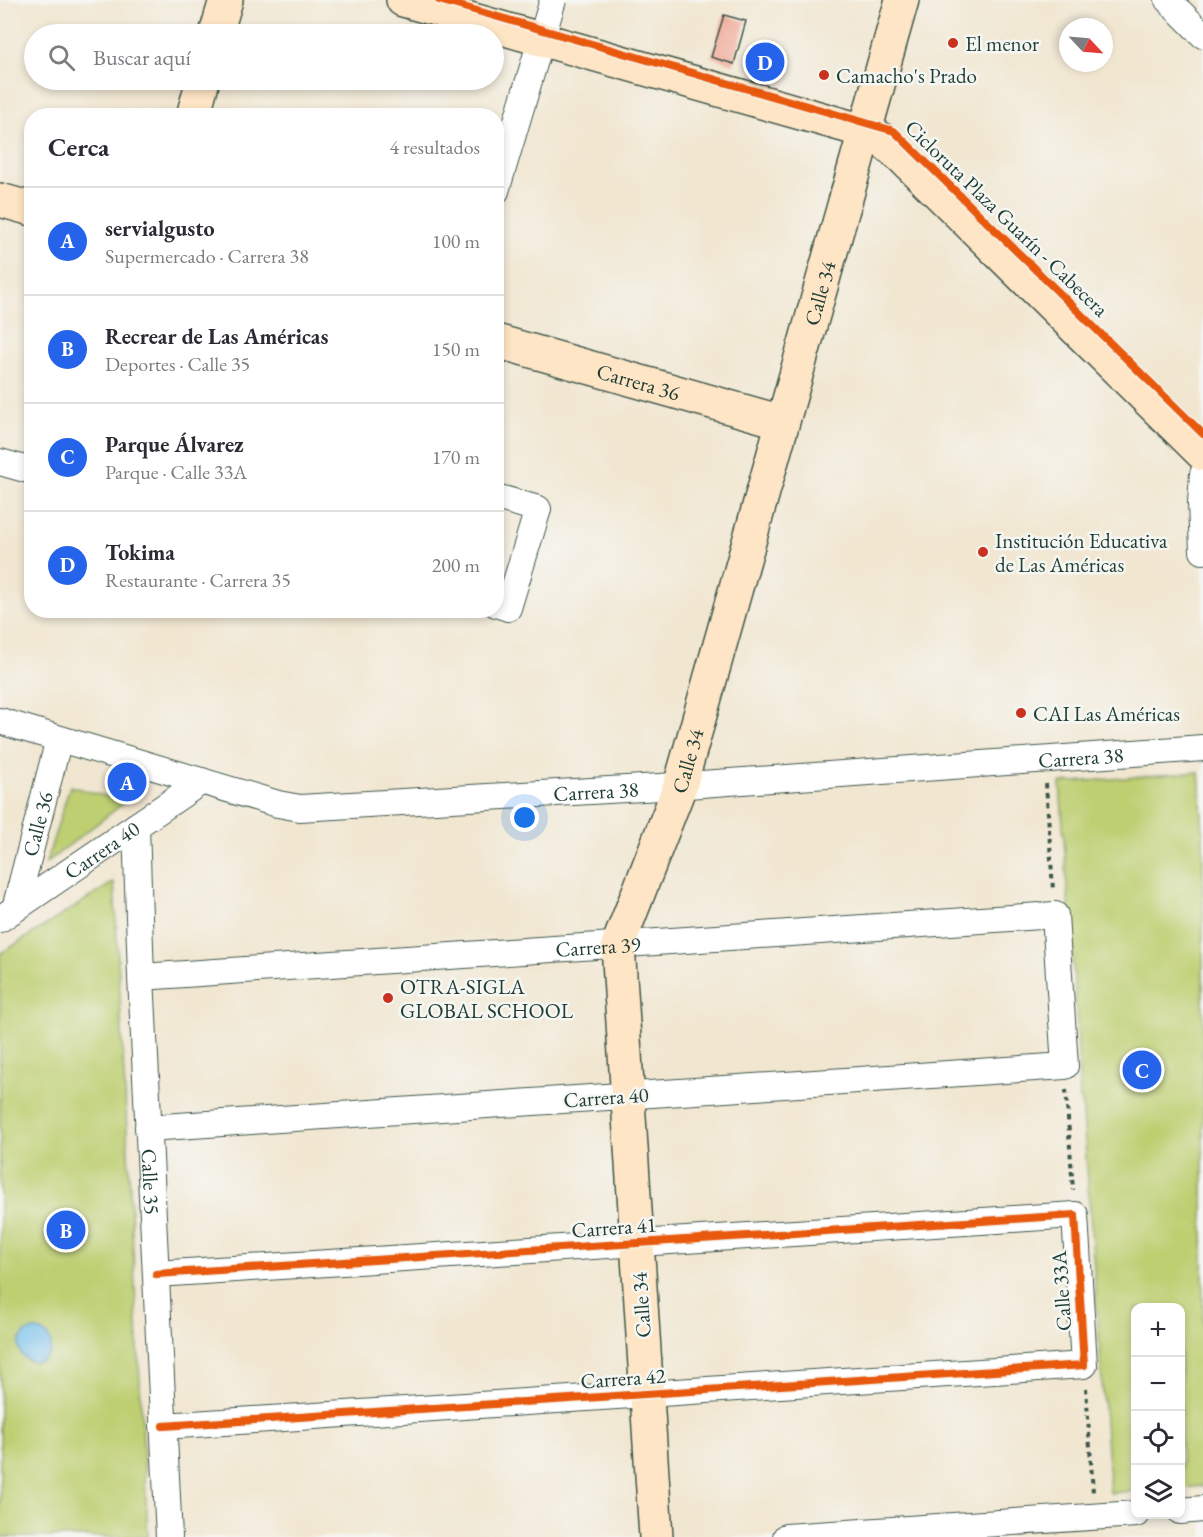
<!DOCTYPE html>
<html lang="es">
<meta charset="utf-8">
<style>
:root{--surface:#fff;--page:#f2f2f3;--text:#2b2b33;--muted:#7c7c81;--line:#e1e1e2;--accent:#2563eb}
body{margin:0;font-family:"EB Garamond",serif;background:var(--page);color:var(--text)}
.controls{position:absolute;right:18px;bottom:18px;display:grid;overflow:hidden;border-radius:12px;box-shadow:0 3px 9px #0003}
.controls button{width:54px;height:54px;display:grid;place-items:center;padding:0;border:0;border-bottom:2px solid var(--line);background:var(--surface);color:var(--text);font:30px sans-serif}
.compass{position:absolute;left:1059px;top:18px;width:54px;height:54px;border-radius:50%;background:var(--surface);box-shadow:0 3px 9px #0003;rotate:116deg}
.you{position:absolute;left:525px;top:818px;width:21px;height:21px;margin:-15px;border:4px solid #fff;border-radius:50%;background:#1a73e8;box-shadow:0 0 0 9px #1a73e833}
.badge{display:grid;place-items:center;width:39px;height:39px;border-radius:50%;background:var(--accent);color:#fff;font-size:20px;font-weight:700}
.pin{position:absolute;translate:-50% -50%;border:3px solid #fff;box-shadow:0 2px 6px #0006}
.list{margin:0;padding:0;list-style:none}
h2{display:flex;justify-content:space-between;align-items:center;height:78px;margin:0;padding:0 24px;font-size:26px}
h2 small{font-size:20px;font-weight:400;color:var(--muted)}
.list li{display:grid;grid-template-columns:39px 1fr auto;gap:18px;align-items:center;box-sizing:border-box;height:108px;padding:0 24px;border-top:2px solid var(--line)}
.list b{display:block;font-size:22px;white-space:nowrap}
.list p{margin:0;font-size:20px;white-space:nowrap;color:var(--muted)}
.list em{font-size:20px;font-style:normal;color:var(--muted)}
.icon{flex:none;width:33px;height:33px;fill:none;stroke:currentColor;stroke-width:2;stroke-linecap:round;stroke-linejoin:round}
.map{position:relative;flex:none;width:1203px;height:1537px;overflow:hidden}
.search{position:absolute;background:var(--surface);box-shadow:0 3px 9px #0003;left:24px;top:24px;width:480px;height:66px;display:flex;align-items:center;gap:15px;box-sizing:border-box;padding:0 21px;border-radius:33px;color:var(--muted);font-size:22px}
.panel{position:absolute;background:var(--surface);box-shadow:0 3px 9px #0003;left:24px;top:108px;width:480px;height:510px;border-radius:24px}
.map>svg:first-child{display:block}
.green{fill:#becf72;stroke:#6e8653;stroke-width:1.5}
.water{fill:#72bdeb;stroke:#487d90;stroke-width:1.5}
.building{fill:#f0a694}
.lines{fill:none;stroke-linecap:round;stroke-linejoin:round}
.street-casing{stroke:#3e564b;stroke-width:28}
.secondary-casing{stroke:#3e564b;stroke-width:36}
.path{stroke:#3e564b;stroke-width:4;stroke-dasharray:4.5 4.5;stroke-linecap:butt}
.street{stroke:#fff;stroke-width:26}
.secondary{stroke:#fee5c5;stroke-width:33}
.cycleway-casing{stroke:#f6f6f2;stroke-width:11}
.cycleway{stroke:#e8590c;stroke-width:8}
.poi-dot{fill:#c8321e;stroke:#f6f6f2;stroke-width:2}
.labels{text-anchor:middle;dominant-baseline:central;stroke-width:5;stroke-linejoin:round;paint-order:stroke}
.poi-label{font-size:21px;fill:#1f3d34;stroke:#f6f6f2;text-anchor:start}
.street-label{font-size:21px;fill:#1f3d34;stroke:#f6f6f2}
</style>
<div class="map">
<svg width="1203" height="1537" viewBox="0 0 1203 1537">
<rect width="100%" height="100%" fill="#f6f6f2"/>
<filter id="ink" filterUnits="userSpaceOnUse"><feTurbulence type="fractalNoise" baseFrequency=".0167" numOctaves="2"/><feDisplacementMap in="SourceGraphic" scale="12" xChannelSelector="R" yChannelSelector="G"/><feConvolveMatrix kernelMatrix="1 2 1 2 8 2 1 2 1" color-interpolation-filters="sRGB"/></filter>
<filter id="wash" filterUnits="userSpaceOnUse"><feTurbulence type="fractalNoise" baseFrequency=".008" numOctaves="4" result="noise"/><feDisplacementMap in="SourceGraphic" scale="24" xChannelSelector="R" yChannelSelector="G"/><feGaussianBlur stdDeviation="1.35" result="paint"/><feColorMatrix in="noise" values="0 0 0 0 0 0 0 0 0 0 0 0 0 0 0 0 0 1.4 0 .05"/><feComposite in="paint" operator="in"/></filter>
<g filter="url(#wash)">
<rect width="100%" height="100%" fill="#f1e6d0"/>
<g class="green">
<polygon points="1199,772 1203,833 1203,1486 1181,1488 1180,1308 1136,1308 1135,1491 1110,1493 1082,1100 1080,1100 1077,1024 1060,783"/>
<polygon points="70,786 125,802 46,863"/>
<polygon points="114,882 148,1537 0,1537 0,954"/>
</g>
<circle class="water" cx="35" cy="1346" r="16"/>
<g id="blocks">
<polygon class="building" points="724,15 746,21 734,64 711,57"/>
</g>
</g>
<g filter="url(#ink)">
<use href="#blocks" fill-opacity="0" stroke="#3e564b" stroke-width="1.5"/>
<g class="lines">
<defs>
<g id="street">
<polyline points="1168,0 1203,35"/>
<polyline points="496,191 553,0"/>
<polyline points="0,462 32,471"/>
<polyline points="1203,474 1201,503 1203,551"/>
<polyline points="496,497 538,509 508,608 496,604"/>
<path id="s1" d="M0,721l278,83 22,4 360,-21 543,-39"/>
<path id="s2" d="M136,826l5,151 28,560"/>
<path id="s3" d="M15,909l44,-170"/>
<path id="s4" d="M0,919l202,-138"/>
<path id="s5" d="M141,977l914,-62 10,151 -917,62"/>
<polyline points="156,1274 1075,1215 1084,1365 163,1426"/>
<polyline points="1180,1511 1203,1509"/>
<polyline points="786,1537 1136,1514"/>
</g>
<g id="secondary">
<polyline points="403,0 864,131 878,137 904,159 1203,454"/>
<polyline points="216,34 226,0"/>
<polyline points="193,116 203,80"/>
<polyline points="0,200 32,209"/>
<path id="s6" d="M496,341l286,81"/>
<path id="s7" d="M656,1537l-38,-592 62,-159 222,-786"/>
</g>
</defs>
<use href="#street" class="street-casing"/>
<use href="#secondary" class="secondary-casing"/>
<g class="path">
<polyline points="1046,784 1053,890"/>
<polyline points="1066,1090 1073,1190"/>
<polyline points="1086,1388 1093,1492"/>
</g>
<use href="#street" class="street"/>
<use href="#secondary" class="secondary"/>
<defs>
<g id="cycleway">
<polyline points="439,0 894,131 1203,434"/>
<polyline points="156,1274 1075,1215 1084,1365 163,1426"/>
</g>
</defs>
<use href="#cycleway" class="cycleway-casing"/>
<use href="#cycleway" class="cycleway"/>
</g>
</g>
<g class="poi-dot">
<circle cx="953" cy="43" r="6"/>
<circle cx="824" cy="75" r="6"/>
<circle cx="983" cy="552" r="6"/>
<circle cx="1021" cy="713" r="6"/>
<circle cx="388" cy="998" r="6"/>
</g>
<g class="labels">
<g class="poi-label">
<text x="965" y="43">El menor</text>
<text x="836" y="75">Camacho's Prado</text>
<text x="995" y="540">Institución Educativa<tspan x="995" dy="24">de Las Américas</tspan></text>
<text x="1033" y="713">CAI Las Américas</text>
<text x="400" y="986">OTRA-SIGLA<tspan x="400" dy="24">GLOBAL SCHOOL</tspan></text>
</g>
<g class="street-label">
<text transform="translate(1007 218) rotate(44)">Cicloruta Plaza Guarín - Cabecera</text>
<text stroke="none"><textPath href="#s7" startOffset="1276">Calle 34</textPath></text>
<text stroke="none"><textPath href="#s6" startOffset="148">Carrera 36</textPath></text>
<text stroke="none"><textPath href="#s1" startOffset="1095">Carrera 38</textPath></text>
<text stroke="none"><textPath href="#s7" startOffset="790">Calle 34</textPath></text>
<text stroke="none"><textPath href="#s1" startOffset="609">Carrera 38</textPath></text>
<text stroke="none"><textPath href="#s3" startOffset="88">Calle 36</textPath></text>
<text stroke="none"><textPath href="#s4" startOffset="123">Carrera 40</textPath></text>
<text stroke="none"><textPath href="#s5" startOffset="458">Carrera 39</textPath></text>
<text transform="translate(606 1097) rotate(-4)">Carrera 40</text>
<text stroke="none"><textPath href="#s2" startOffset="356">Calle 35</textPath></text>
<text transform="translate(614 1227) rotate(-4)">Carrera 41</text>
<text transform="translate(1061 1291) rotate(-94)">Calle 33A</text>
<text transform="translate(641 1305) rotate(-94)">Calle 34</text>
<text transform="translate(623 1378) rotate(-4)">Carrera 42</text>
</g>
</g>
</svg>
<div class="controls">
<button>+</button>
<button>−</button>
<button><svg class="icon" aria-label="locate" viewBox="0 0 24 24"><circle cx="12" cy="12" r="6"/><path d="M12 2v4M12 18v4M2 12h4M18 12h4"/></svg></button>
<button><svg class="icon" aria-label="layers" viewBox="0 0 24 24"><path d="M12 4l9 5-9 5-9-5zM3 14l9 5 9-5"/></svg></button>
</div>
<svg class="compass" viewBox="-18 -18 36 36"><path d="M0-13l5 13h-10z" fill="#e53935"/><path d="M0 13l5-13h-10z" fill="#7c7c81"/></svg>
<div class="you"></div>
<div class="pin badge" style="left:127px;top:782px">A</div>
<div class="pin badge" style="left:66px;top:1230px">B</div>
<div class="pin badge" style="left:1142px;top:1070px">C</div>
<div class="pin badge" style="left:765px;top:62px">D</div>
<div class="search"><svg class="icon" aria-label="search" viewBox="0 0 24 24"><circle cx="10" cy="10" r="6"/><path d="M15 15l6 6"/></svg>Buscar aquí</div>
<section class="panel">
<h2>Cerca<small>4 resultados</small></h2>
<ul class="list">
<li><span class="badge">A</span><div><b>servialgusto</b><p>Supermercado · Carrera 38</p></div><em>100 m</em></li>
<li><span class="badge">B</span><div><b>Recrear de Las Américas</b><p>Deportes · Calle 35</p></div><em>150 m</em></li>
<li><span class="badge">C</span><div><b>Parque Álvarez</b><p>Parque · Calle 33A</p></div><em>170 m</em></li>
<li><span class="badge">D</span><div><b>Tokima</b><p>Restaurante · Carrera 35</p></div><em>200 m</em></li>
</ul>
</section>
</div>
